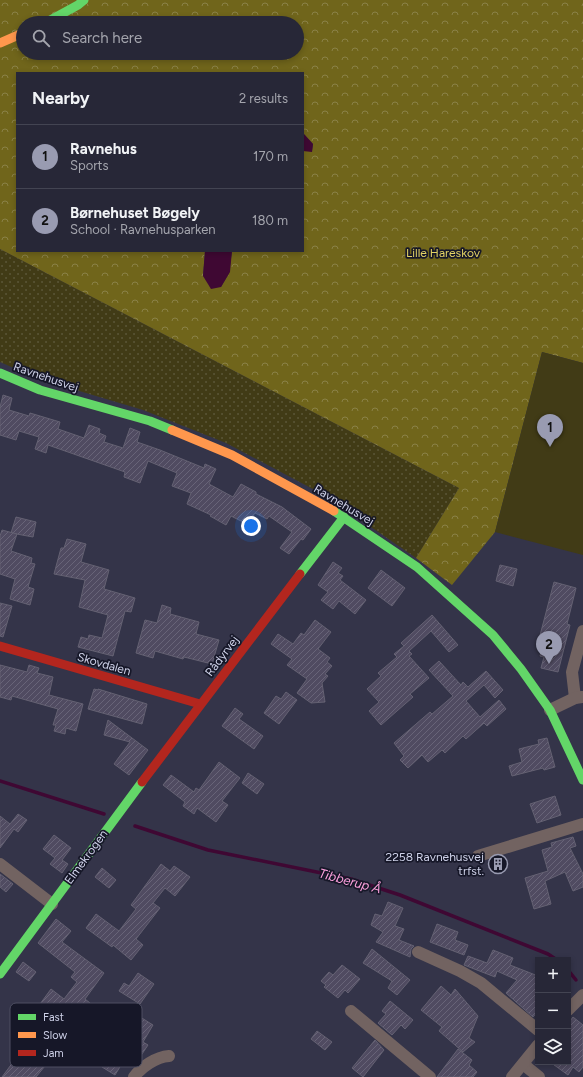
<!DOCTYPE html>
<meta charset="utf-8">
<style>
:root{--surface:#272737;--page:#2f2f3f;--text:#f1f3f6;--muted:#a4a5ad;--line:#434452;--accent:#999bb1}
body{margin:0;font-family:Figtree,sans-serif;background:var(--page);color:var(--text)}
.controls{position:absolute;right:12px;bottom:12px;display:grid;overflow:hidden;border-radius:0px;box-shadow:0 2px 6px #0003}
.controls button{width:36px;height:36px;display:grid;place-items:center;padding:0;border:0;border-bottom:1px solid var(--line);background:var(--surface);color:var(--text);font:20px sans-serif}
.you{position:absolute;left:251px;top:526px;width:14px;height:14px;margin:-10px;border:3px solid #fff;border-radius:50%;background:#1a73e8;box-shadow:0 0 0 6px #1a73e833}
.badge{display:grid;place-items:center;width:26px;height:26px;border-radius:50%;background:var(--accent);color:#111;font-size:13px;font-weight:700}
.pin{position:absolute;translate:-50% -33px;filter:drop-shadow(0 1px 2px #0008)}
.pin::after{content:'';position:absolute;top:21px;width:14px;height:12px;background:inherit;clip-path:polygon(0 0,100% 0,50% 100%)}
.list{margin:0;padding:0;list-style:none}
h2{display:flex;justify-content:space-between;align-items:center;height:52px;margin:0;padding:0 16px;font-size:17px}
h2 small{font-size:13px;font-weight:400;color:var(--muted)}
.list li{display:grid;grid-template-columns:26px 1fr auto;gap:12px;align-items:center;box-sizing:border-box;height:64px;padding:0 16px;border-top:1px solid var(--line)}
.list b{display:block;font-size:15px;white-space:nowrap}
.list p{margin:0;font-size:13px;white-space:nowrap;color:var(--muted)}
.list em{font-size:13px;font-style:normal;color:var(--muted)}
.icon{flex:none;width:22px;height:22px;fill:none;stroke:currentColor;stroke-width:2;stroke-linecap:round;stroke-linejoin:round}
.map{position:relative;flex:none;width:583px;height:1077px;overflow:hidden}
.search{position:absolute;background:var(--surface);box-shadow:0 2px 6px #0003;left:16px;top:16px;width:288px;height:44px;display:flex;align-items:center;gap:10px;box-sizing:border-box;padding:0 14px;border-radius:22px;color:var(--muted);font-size:15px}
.panel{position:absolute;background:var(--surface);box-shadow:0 2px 6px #0003;left:16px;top:72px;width:288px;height:180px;border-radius:0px}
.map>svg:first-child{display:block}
.grass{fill:url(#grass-dots)}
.forest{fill:url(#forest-crowns);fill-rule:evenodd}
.pitch{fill:#413b16}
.water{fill:#3f0833}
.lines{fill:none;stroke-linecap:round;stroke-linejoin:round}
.stream{stroke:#3f0833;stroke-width:3.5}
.building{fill:url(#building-hatch);stroke:#646172}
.street{stroke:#726361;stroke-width:12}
.fast{stroke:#63d668;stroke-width:9}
.slow{stroke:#ff974d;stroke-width:9}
.jam{stroke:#b3261e;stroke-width:9}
.labels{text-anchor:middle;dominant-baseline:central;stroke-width:3.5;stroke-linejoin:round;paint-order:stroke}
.park-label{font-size:12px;fill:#e4d364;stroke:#161728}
.street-label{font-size:12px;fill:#cfd2e9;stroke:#161728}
.poi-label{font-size:12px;fill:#cfd2e9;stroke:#161728;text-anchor:end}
.water-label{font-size:13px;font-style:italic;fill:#fda0dd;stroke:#161728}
.key{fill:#161728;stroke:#4e4f62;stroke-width:1}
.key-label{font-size:11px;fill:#cfd2e9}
</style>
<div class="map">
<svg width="583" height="1077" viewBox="0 0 583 1077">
<defs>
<pattern id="grass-dots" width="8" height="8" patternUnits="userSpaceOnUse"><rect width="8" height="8" fill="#413b16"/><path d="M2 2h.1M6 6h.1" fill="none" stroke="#5b5638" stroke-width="1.8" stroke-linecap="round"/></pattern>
<pattern id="forest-crowns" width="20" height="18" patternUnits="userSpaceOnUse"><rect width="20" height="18" fill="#70651b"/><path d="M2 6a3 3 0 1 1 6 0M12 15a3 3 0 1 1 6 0" fill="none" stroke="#8a8147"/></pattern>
<pattern id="building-hatch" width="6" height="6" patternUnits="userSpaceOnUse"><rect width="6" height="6" fill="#504b61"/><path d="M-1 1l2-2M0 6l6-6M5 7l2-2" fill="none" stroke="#686478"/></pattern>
</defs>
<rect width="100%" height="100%" fill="#343449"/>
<polygon class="grass" points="0,249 459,488 416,558 326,496 226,443 143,410 39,379 0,362"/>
<path class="forest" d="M0,0h583v363l-41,-11 -47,180 -43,53 -36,-27 43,-70 -459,-239zM23,23h274v30h-274zM17,73h286v60l10,11 -1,7h-9v100h-71l-3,22 -8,14 -18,-11 2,-25h-188z"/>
<polygon class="pitch" points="542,352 583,363 583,555 495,532"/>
<g class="water">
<polygon points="303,133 313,144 312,152 303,151"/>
<polygon points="205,251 232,251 230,272 221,287 211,289 203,276"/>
</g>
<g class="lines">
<g class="stream">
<polyline points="0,781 104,814"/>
<polyline points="135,826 208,850 351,879 400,895 548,954 557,960"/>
<polyline points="568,970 576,980"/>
</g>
</g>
<g class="building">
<polygon points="3,395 12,398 9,410 29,416 30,413 60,422 58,429 84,438 89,425 100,429 99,433 106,436 104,442 123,448 130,428 140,432 137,442 160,450 204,468 205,464 216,469 209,484 233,497 241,484 256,492 256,494 282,507 311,529 303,540 301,539 289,554 280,548 292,532 269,516 267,519 255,513 247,524 231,516 226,525 210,516 211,515 187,504 191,493 172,486 177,473 148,461 140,483 124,477 125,472 48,445 46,453 35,449 39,437 19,431 16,440 0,435 0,407"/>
<polygon points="16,517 36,522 33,537 11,533"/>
<polygon points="2,530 17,534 11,551 32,558 31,563 35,564 28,587 34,589 30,605 10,599 15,579 0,574 0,536"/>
<polygon points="67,539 86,544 81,562 109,570 104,589 135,598 131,612 125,611 113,656 78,647 81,637 88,639 89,635 102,638 108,615 79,607 85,580 54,574 61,548 64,548"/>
<polygon points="333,562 342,568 338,573 343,576 340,580 366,600 355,614 339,601 333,609 321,600 328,592 318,585"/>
<polygon points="500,565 517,569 513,586 496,581"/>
<polygon points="381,570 405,588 392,606 368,588"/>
<polygon points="554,582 576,588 567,624 570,625 558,672 541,668 544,657 540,656 543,645 538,643"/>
<polygon points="0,603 12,606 3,637 0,636"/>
<polygon points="162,605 171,608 170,614 199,622 196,634 219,640 212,664 184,657 183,659 155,651 153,658 136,653 145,620 157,623"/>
<polygon points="432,615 458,645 449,652 431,631 409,651 412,654 409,656 429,678 410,694 413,697 381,725 369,711 379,702 367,689 381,676 378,673 397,657 394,654 404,646 401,643"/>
<polygon points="315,620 331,632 318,649 330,658 327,662 332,666 325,674 328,676 322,683 325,702 311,703 297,693 307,679 287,665 292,659 271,644 278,634 293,644 301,633 304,635"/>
<polygon points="439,661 461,685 463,682 468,687 486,671 503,690 495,698 484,685 466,701 480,717 499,700 506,709 487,726 484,723 466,739 463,736 445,753 442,750 428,762 422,755 408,768 400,760 404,756 394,743 430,712 432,714 453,696 429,670"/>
<polygon points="0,665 27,672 29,665 39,668 37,673 53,677 49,695 83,704 76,731 66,728 65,734 54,731 56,725 53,725 58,709 12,696 11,700 0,697"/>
<polygon points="94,689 98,690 98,689 147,704 142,724 88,709"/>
<polygon points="286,692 297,700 279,724 264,713 276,696 281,699"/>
<polygon points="235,708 243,714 239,719 263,736 254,749 222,726"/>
<polygon points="108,720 148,750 129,775 114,764 130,742 104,735"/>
<polygon points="547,738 555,767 544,770 543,768 512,776 509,766 522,762 519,749 539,744 538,740"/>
<polygon points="219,762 240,778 222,801 228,805 216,822 197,808 194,814 183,806 185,802 163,785 171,775 194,792 196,788 199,790"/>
<polygon points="248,773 264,784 257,794 242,783"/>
<polygon points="555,796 561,815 537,823 530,804"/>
<polygon points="18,814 27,820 18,832 14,829 0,848 0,816 10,824"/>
<polygon points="54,835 71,848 62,860 68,864 62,873 50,864 55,858 43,849"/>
<polygon points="573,837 576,846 570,848 583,874 583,887 573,891 565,872 545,881 551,904 534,909 525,878 548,871 542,850 552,847 551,843"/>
<polygon points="161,864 170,871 174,866 190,877 175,896 165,888 153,903 160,908 136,939 143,945 131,960 113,945 112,947 86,928 96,914 119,931 136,909 131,905"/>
<polygon points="102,868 116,880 109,888 95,877"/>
<polygon points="0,874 13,884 6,892 0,887"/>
<polygon points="388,902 403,908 395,926 404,929 399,940 414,946 411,949 410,957 376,942 383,932 371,925 375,914 382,916"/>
<polygon points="56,919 71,931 62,942 104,973 85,999 90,1003 88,1006 95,1012 71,1042 56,1030 62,1021 40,1004 51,989 64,999 77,982 71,977 75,972 38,943"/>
<polygon points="437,924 458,932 455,940 468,945 464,955 430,942"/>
<polygon points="372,949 410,980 397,995 388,988 392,981 363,963"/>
<polygon points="493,950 513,958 510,965 538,976 538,1011 533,1017 506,993 517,980 497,971 495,977 464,965 468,956 487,963"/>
<polygon points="23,962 36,972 29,981 16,972"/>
<polygon points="342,965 360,979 348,993 345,990 338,998 324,987 326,985 321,981 329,972 333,975"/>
<polygon points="138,973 154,984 140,1004 119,991 124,983 129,986"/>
<polygon points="441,986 451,995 455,989 478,1016 469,1038 475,1042 463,1052 439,1031 442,1027 421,1010"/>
<polygon points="390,1001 413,1020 405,1029 401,1025 392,1035 378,1023 386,1014 382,1011"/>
<polygon points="129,1010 153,1025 143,1042 148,1045 140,1057 122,1047 132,1030 121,1023"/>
<polygon points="573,1017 583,1025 583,1067 579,1072 573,1067 568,1075 550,1062 568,1062 568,1024"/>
<polygon points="317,1031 332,1042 325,1050 311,1039"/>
<polygon points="32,1033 47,1044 40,1054 49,1061 36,1077 2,1077 19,1054 15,1049 22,1040 25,1042"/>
<polygon points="375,1040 384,1050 363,1077 352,1068"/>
<polygon points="112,1049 126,1057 115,1075 102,1067"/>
<polygon points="458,1049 472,1060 469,1065 477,1072 473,1077 437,1077"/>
</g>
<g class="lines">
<g class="street">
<polyline points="575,698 572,672 583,631"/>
<polyline points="550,710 575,698 582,697"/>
<polyline points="478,856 583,824"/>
<polyline points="0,864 52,904"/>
<polyline points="418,952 460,971 481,983 538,1030"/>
<polyline points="568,1010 583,995"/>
<polyline points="351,1011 430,1077"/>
<polyline points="523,1064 539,1077"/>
<path d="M134,1077c7,-10 22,-20 35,-21"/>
<polyline points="512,1077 538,1045"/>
</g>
<g class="fast">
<polyline points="45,23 78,5 84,0"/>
<polyline points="0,373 40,390 150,421 172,430"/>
<polyline points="334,511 417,567 493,635 521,669 550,710 583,780"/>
<polyline points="300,574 344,517"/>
<polyline points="0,974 142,782"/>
</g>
<g class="slow">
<polyline points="0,43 23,33"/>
<polyline points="172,430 232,455 334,511"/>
</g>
<g class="jam">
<polyline points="0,646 200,704"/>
<polyline points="142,782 300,574"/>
</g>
</g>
<defs>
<symbol id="building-ring" viewBox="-11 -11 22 22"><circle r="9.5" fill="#161728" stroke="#999bb1" stroke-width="1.5"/><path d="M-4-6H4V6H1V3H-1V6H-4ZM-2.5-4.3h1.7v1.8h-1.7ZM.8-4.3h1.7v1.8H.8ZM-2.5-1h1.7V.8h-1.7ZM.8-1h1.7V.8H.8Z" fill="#999bb1"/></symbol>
</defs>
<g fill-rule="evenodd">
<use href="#building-ring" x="487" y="853" width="22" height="22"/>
</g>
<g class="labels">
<g class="park-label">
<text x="443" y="253">Lille Hareskov</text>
</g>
<g class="street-label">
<text transform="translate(46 377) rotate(19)">Ravnehusvej</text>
<text transform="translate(344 505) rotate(31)">Ravnehusvej</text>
<text transform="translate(222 656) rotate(-53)">Rådyrvej</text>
<text transform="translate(104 664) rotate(16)">Skovdalen</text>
<text transform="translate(86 857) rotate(-54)">Elmekrogen</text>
</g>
<g class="poi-label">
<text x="484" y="857">2258 Ravnehusvej<tspan x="484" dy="14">trfst.</tspan></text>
</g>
<g class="water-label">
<text transform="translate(350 881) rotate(15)">Tibberup Å</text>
</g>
</g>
<rect x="10" y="1003" width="132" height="64" rx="6" class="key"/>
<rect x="18" y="1014" width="18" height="6" fill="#63d668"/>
<rect x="18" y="1032" width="18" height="6" fill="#ff974d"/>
<rect x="18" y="1050" width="18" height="6" fill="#b3261e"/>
<g class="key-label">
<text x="43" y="1021">Fast</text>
<text x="43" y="1039">Slow</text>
<text x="43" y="1057">Jam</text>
</g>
</svg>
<div class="controls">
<button>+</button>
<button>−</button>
<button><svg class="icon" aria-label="layers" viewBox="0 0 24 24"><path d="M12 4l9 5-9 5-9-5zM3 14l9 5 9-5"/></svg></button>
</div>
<div class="you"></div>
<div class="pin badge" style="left:550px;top:447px">1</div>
<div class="pin badge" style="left:549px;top:664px">2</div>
<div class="search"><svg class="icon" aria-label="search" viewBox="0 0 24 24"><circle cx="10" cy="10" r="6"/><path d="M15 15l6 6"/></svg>Search here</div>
<section class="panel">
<h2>Nearby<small>2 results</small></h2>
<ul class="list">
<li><span class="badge">1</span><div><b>Ravnehus</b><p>Sports</p></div><em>170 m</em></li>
<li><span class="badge">2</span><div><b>Børnehuset Bøgely</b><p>School · Ravnehusparken</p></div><em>180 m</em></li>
</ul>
</section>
</div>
